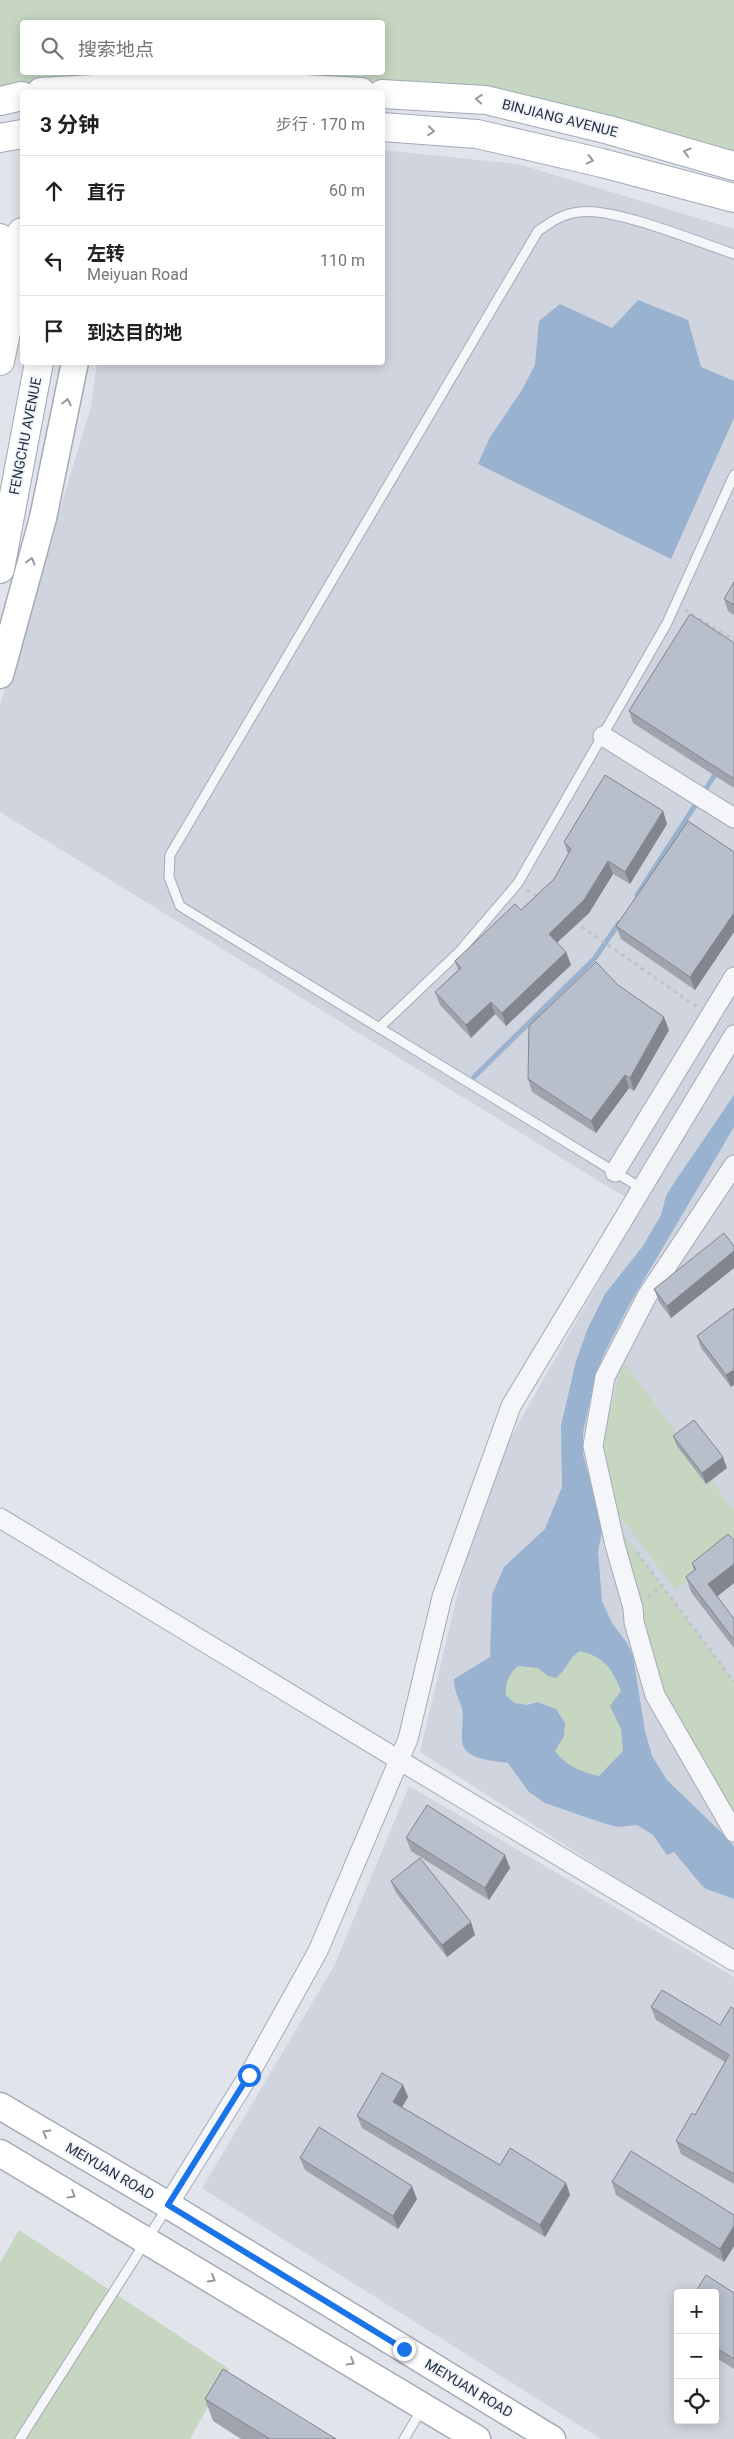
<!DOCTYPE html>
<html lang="zh">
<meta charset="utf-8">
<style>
:root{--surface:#fff;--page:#f6f6f6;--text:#222;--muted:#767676;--line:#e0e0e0}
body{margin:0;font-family:Roboto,"Noto Sans SC",sans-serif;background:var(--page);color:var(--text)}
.controls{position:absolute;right:15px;bottom:15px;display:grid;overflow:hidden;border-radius:5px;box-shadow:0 2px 12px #0003}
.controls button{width:45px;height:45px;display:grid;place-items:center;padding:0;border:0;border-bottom:1px solid var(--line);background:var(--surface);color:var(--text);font:25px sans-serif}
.stop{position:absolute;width:15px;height:15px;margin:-11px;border:4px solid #1a73e8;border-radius:50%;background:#fff}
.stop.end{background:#1a73e8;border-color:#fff;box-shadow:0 1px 5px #0008}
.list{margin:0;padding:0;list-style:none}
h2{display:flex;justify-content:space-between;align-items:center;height:65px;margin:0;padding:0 20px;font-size:21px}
h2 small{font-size:16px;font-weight:400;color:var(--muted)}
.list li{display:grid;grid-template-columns:32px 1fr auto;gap:15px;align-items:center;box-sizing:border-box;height:70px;padding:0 20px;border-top:1px solid var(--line)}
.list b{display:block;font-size:19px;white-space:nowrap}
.list p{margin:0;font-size:16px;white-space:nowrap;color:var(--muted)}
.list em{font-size:16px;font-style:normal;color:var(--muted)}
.icon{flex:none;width:28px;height:28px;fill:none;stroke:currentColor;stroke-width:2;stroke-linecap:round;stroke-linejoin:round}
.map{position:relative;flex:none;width:734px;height:2439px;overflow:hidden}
.search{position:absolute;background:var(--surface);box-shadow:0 2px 12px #0003;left:20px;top:20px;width:365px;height:55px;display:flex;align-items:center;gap:12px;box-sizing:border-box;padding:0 18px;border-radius:5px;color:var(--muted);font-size:19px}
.panel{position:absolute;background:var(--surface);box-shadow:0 2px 12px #0003;left:20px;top:90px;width:365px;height:275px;border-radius:5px}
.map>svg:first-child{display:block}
.built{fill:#cfd4de;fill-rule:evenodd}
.green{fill:#c6d6c1;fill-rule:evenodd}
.water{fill:#98b2cf;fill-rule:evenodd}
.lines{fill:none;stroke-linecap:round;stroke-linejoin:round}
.stream{stroke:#98b2cf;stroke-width:5}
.lane-casing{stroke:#a5abb6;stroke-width:11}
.street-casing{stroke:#a5abb6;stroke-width:21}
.secondary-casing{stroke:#a5abb6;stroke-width:29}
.primary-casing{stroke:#9fa9b8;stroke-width:30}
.path{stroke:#bfc3ca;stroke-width:3;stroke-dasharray:4 4;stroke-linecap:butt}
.lane{stroke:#f4f6f9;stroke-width:9}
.street{stroke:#f4f6f9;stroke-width:19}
.secondary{stroke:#fff;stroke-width:26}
.primary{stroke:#fff;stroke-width:28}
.wall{fill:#9ea3ae}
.shaded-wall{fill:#81858d}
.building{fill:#b8beca;stroke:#81858d}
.oneway{stroke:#9398a2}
.route{stroke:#1a73e8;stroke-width:6}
.labels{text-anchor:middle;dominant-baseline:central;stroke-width:4;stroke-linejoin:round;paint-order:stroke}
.street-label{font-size:14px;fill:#273145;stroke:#f1f4f8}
</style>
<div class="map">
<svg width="734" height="2439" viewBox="0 0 734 2439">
<rect width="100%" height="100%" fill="#e1e5eb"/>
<g class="built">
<polygon points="383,150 518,164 734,229 734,1949 655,1903 420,1752 483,1486 641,1207 0,812 0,705 91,407 97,363 382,362"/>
<path d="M409,1786l325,191v462h-133l-399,-251 132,-222zM678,2293h37v127h-37z"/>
</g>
<g class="green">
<path d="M0,0h734v166l-125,-36 -226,-36 -383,7zM22,22h360v50h-360z"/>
<polygon points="623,1361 734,1511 734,1544 676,1590 612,1506 603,1439"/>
<polygon points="608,1514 734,1682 734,1832 655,1695"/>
<path d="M580,1651c24,6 32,17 41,40l-11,15 11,23 2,22 -24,25c-18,-4 -34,-10 -44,-25 2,-7 8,-12 9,-18 2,-15 -9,-28 -24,-31 -16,-2 -16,9 -34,-6 -1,-13 2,-21 12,-30l20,2 10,8 17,-5 6,-14z"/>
<polygon points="19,2230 229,2369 190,2439 0,2439 0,2263"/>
</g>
<g class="water">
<polygon points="638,300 688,320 701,367 734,381 734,418 671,559 478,464 490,437 522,390 535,365 539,321 560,304 612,328"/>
<path d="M734,1095v32l-105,178 -26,51 -8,22 -12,55v22l16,58 3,19 -4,19 4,50 10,22 15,20 6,13 12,75 7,25 15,24 60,58 7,9v52l-30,-11 -30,-36 -7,3 -14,-20 -16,-10 -19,2 -12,-3 -61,-21 -16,-11 -21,-29c-13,-2 -45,-3 -46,-22 -1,-10 2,-21 0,-32 -3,-11 -8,-18 -8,-30l36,-22 2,-62 12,-28 41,-38 17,-42 -1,-61 15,-65 12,-33 17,-34 38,-48 11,-19 7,-12 5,-19 8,-13zM580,1651c24,6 32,17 41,40l-11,15 11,23 2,22 -24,25c-18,-4 -33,-10 -44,-25l9,-15 1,-13 -9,-14 -18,-7 -11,3 -12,-2 -9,-7c-1,-13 2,-21 12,-30l20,2 10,8 8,2c11,-8 12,-20 24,-27z"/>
</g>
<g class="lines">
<g class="stream">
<polyline points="637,895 718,770"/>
<polyline points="474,1077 595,958 619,923"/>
</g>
<defs>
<g id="lane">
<polyline points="379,1028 460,951 518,883 667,623 734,475"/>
<path d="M641,1188l-461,-282 -11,-29 1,-22 368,-624c13,-9 24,-17 41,-19 35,-5 119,30 155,42"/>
<polyline points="20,2439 167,2208"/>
<polyline points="404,2439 422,2409"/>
</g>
<g id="street">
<polyline points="603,736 734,818"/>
<polyline points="734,1165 647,1296 605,1377 593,1446 615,1545 633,1608 634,1622 655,1695 734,1832"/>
<polyline points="615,1172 734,977"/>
<polyline points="0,1518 399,1760 734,1961"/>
<polyline points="168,2205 249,2075 318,1951 408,1739 442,1597 511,1406 734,1035"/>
</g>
<g id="secondary">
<polyline points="0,675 43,518 75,362"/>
<polyline points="0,2106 168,2205 552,2439"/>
<polyline points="0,2153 477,2439"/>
</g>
<g id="primary">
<polyline points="41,92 94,89 248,86 361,92"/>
<polyline points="382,94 486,100 609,130 734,166"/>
<polyline points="0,101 22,96"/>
<polyline points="382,127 477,134 602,163 734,198"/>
<polyline points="0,138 22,134"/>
<polyline points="0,238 11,309 0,361"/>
<polyline points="15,282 22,232"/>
<polyline points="0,569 39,362"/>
</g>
</defs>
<use href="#lane" class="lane-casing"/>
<use href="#street" class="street-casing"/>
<use href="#secondary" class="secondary-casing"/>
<use href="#primary" class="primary-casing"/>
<g class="path">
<polyline points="685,610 734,640"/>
<polyline points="527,890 539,897"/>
<polyline points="575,922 697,1007"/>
<polyline points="637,1552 734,1682"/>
<polyline points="648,1597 662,1586"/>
</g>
<use href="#lane" class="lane"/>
<use href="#street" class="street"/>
<use href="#secondary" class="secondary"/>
<use href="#primary" class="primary"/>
</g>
<g class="wall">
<polygon points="734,582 734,615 728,611 724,599"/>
<polygon points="734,643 734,788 633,723 629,711"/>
<polygon points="663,811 667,824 630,884 613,874 589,913 557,943 566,952 571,965 506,1026 495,1014 471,1038 440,1005 435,992 458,970 455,961 521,910 554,879 568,854 564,842"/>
<polygon points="734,852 734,932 695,990 621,939 616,926"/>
<polygon points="618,985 669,1030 634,1091 629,1088 596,1133 532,1092 528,1079"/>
<polygon points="734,1246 734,1268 671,1318 659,1302 654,1289"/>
<polygon points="734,1308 731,1387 701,1348 697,1336"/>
<polygon points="673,1436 727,1468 706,1484 677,1446"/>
<polygon points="734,1540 734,1583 717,1596 734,1619 734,1648 691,1592 686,1577 694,1570 692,1563"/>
<polygon points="406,1838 510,1868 489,1900 411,1851"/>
<polygon points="391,1881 475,1935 447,1957 396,1893"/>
<polygon points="651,2007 720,2025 734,2009 734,2184 681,2154 676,2141 695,2115 725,2062 656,2020"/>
<polygon points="403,2085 408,2097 402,2107 500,2165 566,2183 570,2195 545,2237 362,2128 357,2116"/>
<polygon points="300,2158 417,2199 398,2229 305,2170"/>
<polygon points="612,2182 734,2215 734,2246 724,2262 616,2195"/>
<polygon points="715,2293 734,2293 734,2369 715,2357"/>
<polygon points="205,2399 336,2439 241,2439 213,2421"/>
</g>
<g class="shaded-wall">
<polygon points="663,811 667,824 630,884 625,872"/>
<polygon points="608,861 613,874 589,913 553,946 549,934"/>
<polygon points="734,913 734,932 695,990 690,977"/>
<polygon points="566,952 571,965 506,1026 502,1013"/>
<polygon points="491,1002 495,1014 471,1038 466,1025"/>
<polygon points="664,1017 669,1030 634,1091 630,1078"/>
<polygon points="625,1075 629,1088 596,1133 591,1121"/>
<polygon points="734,1251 734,1268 671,1318 667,1306"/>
<polygon points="734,1370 734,1385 731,1387 726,1375"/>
<polygon points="723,1457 727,1468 706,1484 702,1473"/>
<polygon points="734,1564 734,1583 714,1599 708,1584"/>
<polygon points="505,1855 510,1868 489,1900 485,1888"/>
<polygon points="471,1922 475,1935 447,1957 442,1945"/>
<polygon points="403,2085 408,2097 398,2114 393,2102"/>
<polygon points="566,2183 570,2195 545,2237 540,2225"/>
<polygon points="412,2186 417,2199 398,2229 393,2216"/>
<polygon points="734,2226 734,2246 724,2262 720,2249"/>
</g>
<g class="building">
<polygon points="734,582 734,605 724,599"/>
<polygon points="690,614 734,643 734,779 629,711"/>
<polygon points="605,775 663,811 625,872 608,861 584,900 549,934 566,952 502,1013 491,1002 466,1025 435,992 461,968 455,961 515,904 521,910 554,879 571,849 564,842"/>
<polygon points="688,821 734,852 734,913 690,977 616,926"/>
<polygon points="596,962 618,985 664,1017 630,1078 625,1075 591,1121 528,1079 529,1026"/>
<polygon points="724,1233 734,1246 734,1251 667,1306 654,1289"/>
<polygon points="734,1308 734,1370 726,1375 697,1336"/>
<polygon points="694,1420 723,1457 702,1473 673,1436"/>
<polygon points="728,1534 734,1540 734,1564 708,1584 734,1619 734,1640 686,1577 696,1569 692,1563"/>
<polygon points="427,1805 505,1855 485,1888 406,1838"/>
<polygon points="420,1858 471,1922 442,1945 391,1881"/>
<polygon points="662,1990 720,2025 731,2007 734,2009 734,2174 676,2141 692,2113 695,2115 729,2055 651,2007"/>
<polygon points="382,2073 403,2085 393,2102 500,2165 510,2148 566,2183 540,2225 357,2116"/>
<polygon points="319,2127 412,2186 393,2216 300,2158"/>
<polygon points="631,2151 734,2215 734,2226 720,2249 612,2182"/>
<polygon points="706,2275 734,2293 734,2359 715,2347 715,2293 695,2293"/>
<polygon points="223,2369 336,2439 270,2439 205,2399"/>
</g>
<defs><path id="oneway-chevron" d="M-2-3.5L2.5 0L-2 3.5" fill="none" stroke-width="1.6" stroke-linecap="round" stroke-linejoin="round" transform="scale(1.25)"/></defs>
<g class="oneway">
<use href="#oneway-chevron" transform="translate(479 99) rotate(-176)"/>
<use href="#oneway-chevron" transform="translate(431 131) rotate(5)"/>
<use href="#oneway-chevron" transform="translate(687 152) rotate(-164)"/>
<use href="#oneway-chevron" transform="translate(590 160) rotate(13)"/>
<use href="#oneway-chevron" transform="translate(67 402) rotate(-78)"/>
<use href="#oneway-chevron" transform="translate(31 561) rotate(-75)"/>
<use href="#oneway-chevron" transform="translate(46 2133) rotate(-150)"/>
<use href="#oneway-chevron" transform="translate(72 2195) rotate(31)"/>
<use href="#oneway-chevron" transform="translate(212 2279) rotate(31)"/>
<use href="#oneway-chevron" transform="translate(351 2362) rotate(31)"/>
</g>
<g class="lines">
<polyline class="route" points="249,2075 168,2205 404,2349"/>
</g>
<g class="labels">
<g class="street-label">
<text transform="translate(560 118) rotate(14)">BINJIANG AVENUE</text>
<text transform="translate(25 436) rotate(-79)">FENGCHU AVENUE</text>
<text transform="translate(110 2171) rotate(30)">MEIYUAN ROAD</text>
<text transform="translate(469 2388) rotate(31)">MEIYUAN ROAD</text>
</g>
</g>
</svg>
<div class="controls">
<button>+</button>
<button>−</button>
<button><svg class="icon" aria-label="locate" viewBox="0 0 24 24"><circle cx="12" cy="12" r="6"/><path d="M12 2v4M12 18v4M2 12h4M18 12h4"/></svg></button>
</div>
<div class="stop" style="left:249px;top:2075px"></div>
<div class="stop end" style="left:404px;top:2349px"></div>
<div class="search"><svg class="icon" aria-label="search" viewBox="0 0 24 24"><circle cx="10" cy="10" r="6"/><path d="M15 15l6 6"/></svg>搜索地点</div>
<section class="panel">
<h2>3 分钟<small>步行 · 170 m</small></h2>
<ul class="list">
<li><svg class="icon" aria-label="ahead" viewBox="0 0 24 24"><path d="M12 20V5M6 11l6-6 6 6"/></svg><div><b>直行</b></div><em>60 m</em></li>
<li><svg class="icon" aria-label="left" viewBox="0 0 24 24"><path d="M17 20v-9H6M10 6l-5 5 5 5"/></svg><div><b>左转</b><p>Meiyuan Road</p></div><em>110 m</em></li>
<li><svg class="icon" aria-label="arrive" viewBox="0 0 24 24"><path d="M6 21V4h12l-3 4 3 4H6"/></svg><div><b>到达目的地</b></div></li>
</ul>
</section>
</div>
